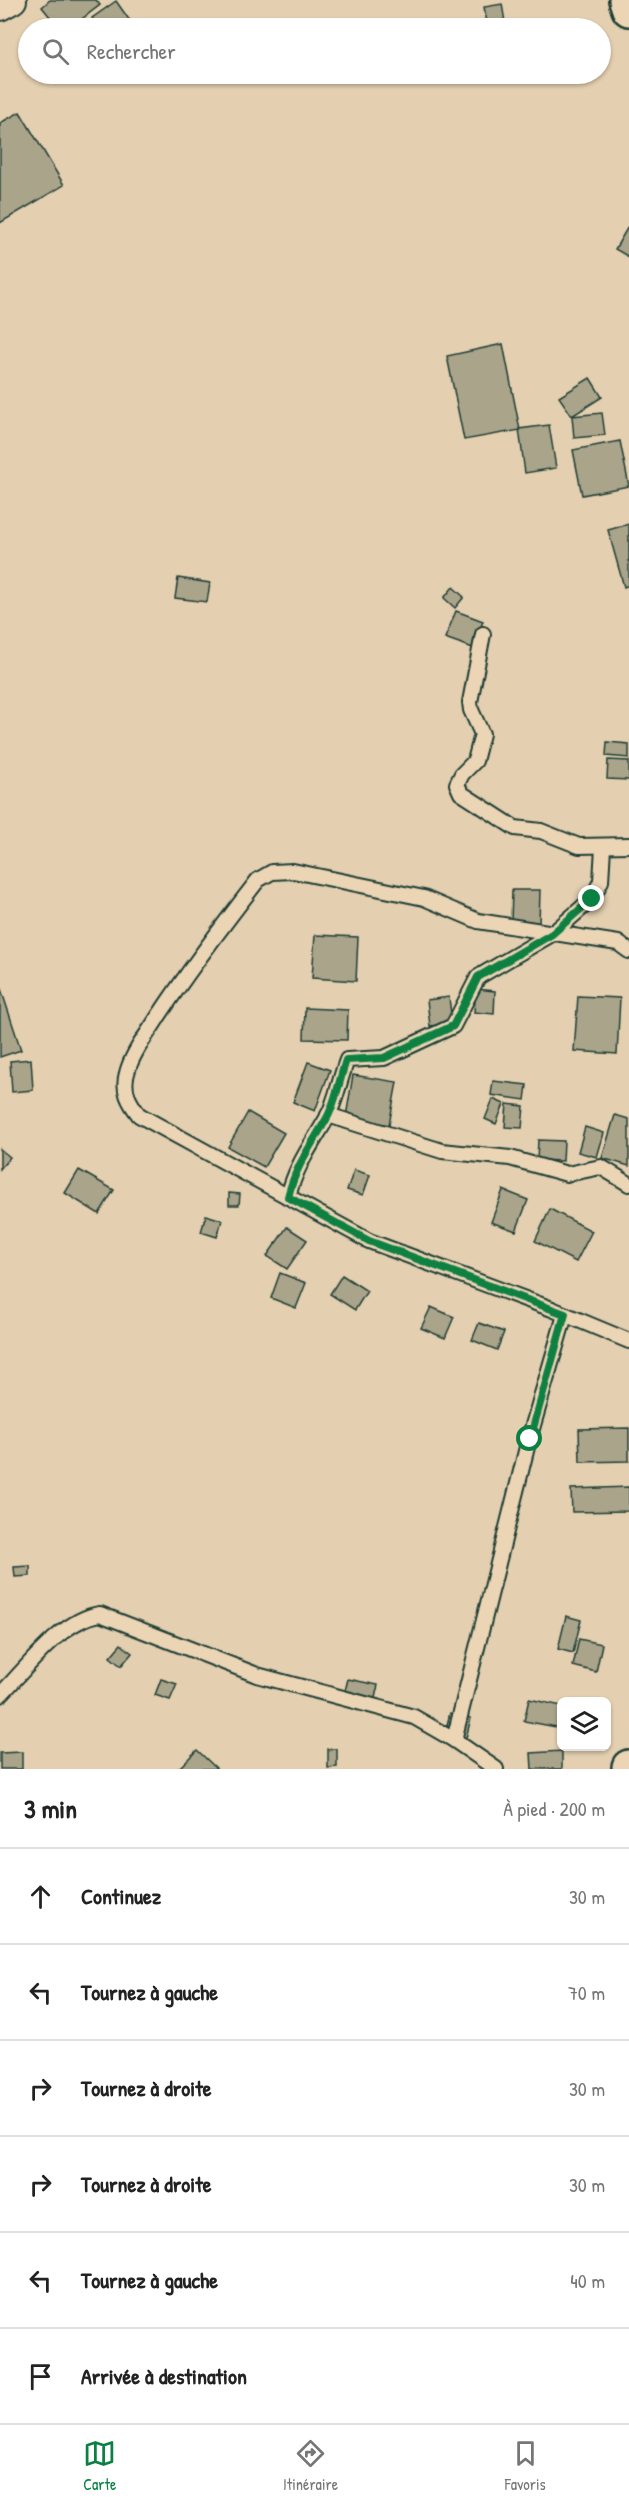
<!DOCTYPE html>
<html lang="fr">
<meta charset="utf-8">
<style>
:root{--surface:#fff;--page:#f2f2f2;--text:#222;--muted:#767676;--line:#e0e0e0;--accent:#0b8043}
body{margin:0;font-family:"Patrick Hand",sans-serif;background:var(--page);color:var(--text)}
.controls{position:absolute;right:18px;bottom:18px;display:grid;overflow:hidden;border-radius:9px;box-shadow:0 2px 4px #0004}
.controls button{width:54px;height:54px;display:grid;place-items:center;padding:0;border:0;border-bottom:2px solid var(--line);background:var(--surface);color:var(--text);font:30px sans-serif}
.stop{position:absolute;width:18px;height:18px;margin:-14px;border:4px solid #0b8043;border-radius:50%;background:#fff}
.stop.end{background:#0b8043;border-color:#fff;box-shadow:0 2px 6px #0008}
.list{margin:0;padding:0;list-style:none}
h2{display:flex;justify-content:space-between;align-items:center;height:78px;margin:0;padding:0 24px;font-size:26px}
h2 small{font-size:20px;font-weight:400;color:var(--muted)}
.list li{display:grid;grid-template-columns:39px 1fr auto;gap:18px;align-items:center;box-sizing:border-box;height:96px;padding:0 24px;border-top:2px solid var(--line)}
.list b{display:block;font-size:22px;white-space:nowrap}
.list em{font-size:20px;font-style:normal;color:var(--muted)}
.icon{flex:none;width:33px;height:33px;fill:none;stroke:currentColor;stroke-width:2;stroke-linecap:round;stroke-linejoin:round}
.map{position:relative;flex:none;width:629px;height:1769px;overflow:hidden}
.search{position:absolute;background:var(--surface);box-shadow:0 2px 4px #0004;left:18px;right:18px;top:18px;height:66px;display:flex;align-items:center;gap:15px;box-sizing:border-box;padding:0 21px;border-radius:33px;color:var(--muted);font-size:22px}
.sheet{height:654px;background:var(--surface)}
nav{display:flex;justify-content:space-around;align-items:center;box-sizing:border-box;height:84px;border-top:2px solid var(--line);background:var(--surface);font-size:16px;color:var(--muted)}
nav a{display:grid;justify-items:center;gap:3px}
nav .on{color:var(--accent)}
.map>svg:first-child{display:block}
.building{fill:#aaa48b;stroke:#1f3d34;stroke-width:1.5}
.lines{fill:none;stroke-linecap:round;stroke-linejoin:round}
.lane-casing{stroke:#1f3d34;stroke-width:18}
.street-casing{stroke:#1f3d34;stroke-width:30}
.secondary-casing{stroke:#1f3d34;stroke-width:38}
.lane{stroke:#ecd5b5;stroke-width:14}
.street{stroke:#ecd5b5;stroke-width:26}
.secondary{stroke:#ecd5b5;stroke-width:33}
.route{stroke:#0b8043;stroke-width:8}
</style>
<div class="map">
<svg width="629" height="1769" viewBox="0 0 629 1769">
<rect width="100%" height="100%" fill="#e4cfb0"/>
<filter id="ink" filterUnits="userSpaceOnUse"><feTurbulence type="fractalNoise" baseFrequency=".0167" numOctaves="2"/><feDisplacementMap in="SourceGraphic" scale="12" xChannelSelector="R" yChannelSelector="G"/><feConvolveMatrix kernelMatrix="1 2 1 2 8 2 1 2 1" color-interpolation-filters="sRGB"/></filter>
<g filter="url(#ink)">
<g class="building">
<polygon points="50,0 96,0 100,5 70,28 59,28 42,7"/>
<polygon points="116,1 135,28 99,28 92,18"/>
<polygon points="502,4 506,28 488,28 484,7"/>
<polygon points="20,112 64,185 0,223 0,123"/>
<polygon points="629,225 629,257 615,249"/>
<polygon points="503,344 520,430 464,440 447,356"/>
<polygon points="590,378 602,397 572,416 559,397"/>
<polygon points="602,413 605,435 574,438 572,416"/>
<polygon points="549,425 556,468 525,473 519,429"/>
<polygon points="620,441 629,486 582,495 573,450"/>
<polygon points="629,524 629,585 624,587 608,530"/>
<polygon points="178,578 210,583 207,602 175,598"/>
<polygon points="453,587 464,597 455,608 444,598"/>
<polygon points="456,611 483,621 473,648 445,638"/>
<polygon points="607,742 629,744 629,758 606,756"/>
<polygon points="608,760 629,761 629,780 607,779"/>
<polygon points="512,890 540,890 539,924 511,923"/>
<polygon points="315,935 358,937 356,981 312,978"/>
<polygon points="0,986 21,1050 0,1057"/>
<polygon points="476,989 495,991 494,1014 474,1012"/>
<polygon points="578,996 620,998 617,1054 574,1051"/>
<polygon points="449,997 452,1023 430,1026 427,1000"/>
<polygon points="305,1008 348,1010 347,1040 304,1039"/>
<polygon points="31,1059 33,1090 12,1092 10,1061"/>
<polygon points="308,1062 330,1070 315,1111 293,1102"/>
<polygon points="353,1075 397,1082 389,1125 346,1117"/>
<polygon points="493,1081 527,1085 525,1100 491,1095"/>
<polygon points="493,1099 504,1104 496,1124 485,1119"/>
<polygon points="507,1104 524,1106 522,1128 505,1127"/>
<polygon points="248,1112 284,1133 264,1167 228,1147"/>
<polygon points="615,1115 629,1119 629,1166 602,1158"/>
<polygon points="585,1127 604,1133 597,1157 578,1152"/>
<polygon points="538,1140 564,1141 563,1161 537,1160"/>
<polygon points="0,1149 10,1157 0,1169"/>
<polygon points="79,1170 114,1190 99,1214 65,1193"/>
<polygon points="354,1170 370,1175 363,1195 347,1190"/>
<polygon points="503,1190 528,1200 516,1231 491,1222"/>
<polygon points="229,1193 240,1194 239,1205 229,1205"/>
<polygon points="550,1209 592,1231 576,1262 535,1241"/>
<polygon points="206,1215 222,1220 217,1237 201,1232"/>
<polygon points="287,1227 307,1240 287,1269 267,1256"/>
<polygon points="280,1273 306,1283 296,1308 271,1298"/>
<polygon points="342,1275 367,1291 355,1310 330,1294"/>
<polygon points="431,1307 454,1317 445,1338 421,1328"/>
<polygon points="479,1323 504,1332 497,1350 472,1340"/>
<polygon points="629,1428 629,1461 580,1462 579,1429"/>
<polygon points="629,1487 629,1511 572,1512 571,1489"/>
<polygon points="30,1566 30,1576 15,1577 14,1567"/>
<polygon points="566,1616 581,1620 573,1653 558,1649"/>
<polygon points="579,1639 602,1644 596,1672 573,1666"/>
<polygon points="121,1644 132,1653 121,1666 110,1657"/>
<polygon points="161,1679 177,1684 170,1700 155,1695"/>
<polygon points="348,1679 378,1685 374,1702 344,1695"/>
<polygon points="529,1699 562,1706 562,1728 524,1721"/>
<polygon points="450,1713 471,1718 466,1738 445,1733"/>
<polygon points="328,1749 337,1749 337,1767 328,1768"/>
<polygon points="197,1750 217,1769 178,1769"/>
<polygon points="562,1751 562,1769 532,1769 531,1753"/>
<polygon points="22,1752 22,1769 0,1769 0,1753"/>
</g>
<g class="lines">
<defs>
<g id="lane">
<polyline points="483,634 470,702 471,710 482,734 475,761 462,774 457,784 461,793 515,828 541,831 579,846 629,845"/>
<path d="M629,951l-11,-8 -140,-22 -54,-23 -131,-27 -21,1 -14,8c-35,45 -69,90 -100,137 -11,18 -26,36 -31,56 -5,17 2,29 12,42l230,126 183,68 77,32"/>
<polyline points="328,1115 442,1151 510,1158 567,1174 601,1167 629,1184"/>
<path d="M288,1197c8,-32 23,-51 39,-79 9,-17 13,-40 20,-58l37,-2 69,-32 25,-49 74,-43 40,-35 9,-18 2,-34"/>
<path d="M0,1695c27,-27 61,-75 100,-81l157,61 157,42 40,23 42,29"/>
<polyline points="454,1740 529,1439 565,1315"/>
</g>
<polyline id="street" points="0,7 13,0"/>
<g id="secondary">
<polyline points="626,0 629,9"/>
<polyline points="629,1769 629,1767"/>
</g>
</defs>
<use href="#lane" class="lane-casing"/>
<use href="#street" class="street-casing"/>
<use href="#secondary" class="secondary-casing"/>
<use href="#lane" class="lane"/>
<use href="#street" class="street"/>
<use href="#secondary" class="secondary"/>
</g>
</g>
<g class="lines" filter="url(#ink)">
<path class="route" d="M530,1439l35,-125 -196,-73 -81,-44c8,-32 23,-51 39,-79 9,-17 13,-40 19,-58l38,-2 69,-32 25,-49 74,-43 40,-35"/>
</g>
</svg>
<div class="controls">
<button><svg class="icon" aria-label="layers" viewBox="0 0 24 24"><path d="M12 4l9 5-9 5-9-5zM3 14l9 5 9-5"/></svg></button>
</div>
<div class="stop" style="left:530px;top:1439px"></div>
<div class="stop end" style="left:592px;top:899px"></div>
<div class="search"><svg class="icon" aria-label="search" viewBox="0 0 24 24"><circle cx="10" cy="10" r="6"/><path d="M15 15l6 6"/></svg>Rechercher</div>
</div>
<section class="sheet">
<h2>3 min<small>À pied · 200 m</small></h2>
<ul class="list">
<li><svg class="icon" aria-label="ahead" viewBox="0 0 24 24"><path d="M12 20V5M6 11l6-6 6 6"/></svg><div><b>Continuez</b></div><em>30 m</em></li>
<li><svg class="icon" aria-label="left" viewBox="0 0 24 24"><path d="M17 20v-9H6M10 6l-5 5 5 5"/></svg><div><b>Tournez à gauche</b></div><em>70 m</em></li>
<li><svg class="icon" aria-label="right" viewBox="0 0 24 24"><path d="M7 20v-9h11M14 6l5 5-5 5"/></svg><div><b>Tournez à droite</b></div><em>30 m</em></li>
<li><svg class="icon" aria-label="right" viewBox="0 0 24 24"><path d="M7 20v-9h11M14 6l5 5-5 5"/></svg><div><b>Tournez à droite</b></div><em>30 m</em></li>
<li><svg class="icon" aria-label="left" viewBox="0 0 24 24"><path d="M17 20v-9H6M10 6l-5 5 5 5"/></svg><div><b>Tournez à gauche</b></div><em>40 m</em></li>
<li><svg class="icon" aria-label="arrive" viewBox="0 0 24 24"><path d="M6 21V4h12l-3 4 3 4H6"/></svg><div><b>Arrivée à destination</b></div></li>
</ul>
</section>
<nav>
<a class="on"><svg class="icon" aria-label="map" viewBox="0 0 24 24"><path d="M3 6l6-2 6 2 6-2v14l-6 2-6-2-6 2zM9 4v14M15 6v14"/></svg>Carte</a>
<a><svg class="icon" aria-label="directions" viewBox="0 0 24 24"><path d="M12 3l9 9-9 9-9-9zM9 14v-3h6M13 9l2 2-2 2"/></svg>Itinéraire</a>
<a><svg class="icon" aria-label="saved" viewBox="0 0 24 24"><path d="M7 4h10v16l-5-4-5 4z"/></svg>Favoris</a>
</nav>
